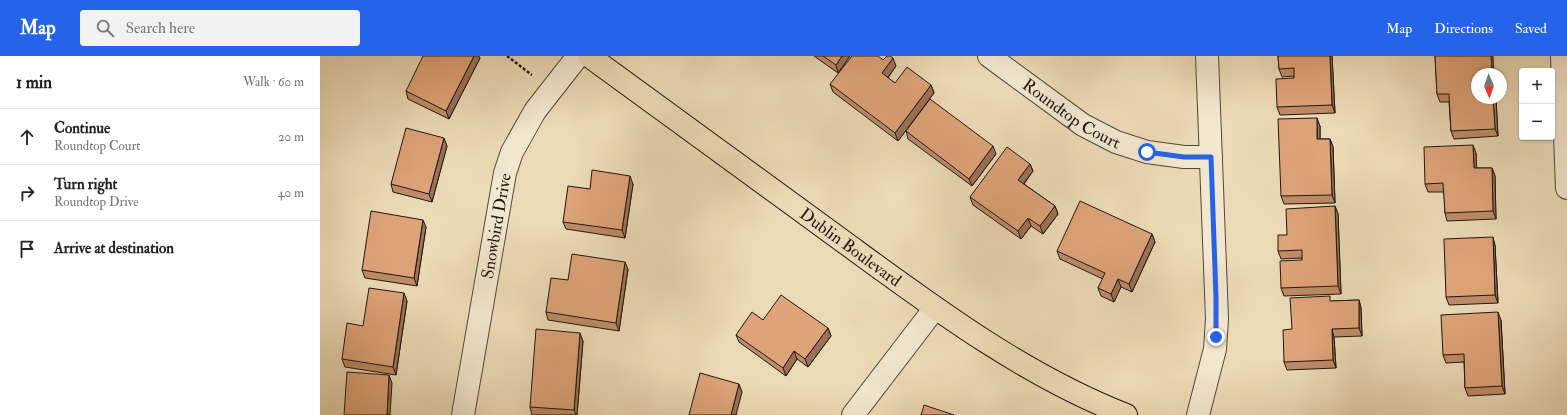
<!DOCTYPE html>
<meta charset="utf-8">
<style>
:root{--surface:#fff;--page:#f2f2f2;--text:#222;--muted:#767676;--line:#e0e0e0;--accent:#2563eb}
body{margin:0;font-family:"IM FELL Double Pica",serif;background:var(--page);color:var(--text)}
.controls{position:absolute;right:12px;top:12px;display:grid;overflow:hidden;border-radius:4px;box-shadow:0 1px 3px #0004}
.controls button{width:36px;height:36px;display:grid;place-items:center;padding:0;border:0;border-bottom:1px solid var(--line);background:var(--surface);color:var(--text);font:20px sans-serif}
.compass{position:absolute;left:1151px;top:12px;width:36px;height:36px;border-radius:50%;background:var(--surface);box-shadow:0 1px 3px #0004;rotate:178deg}
.stop{position:absolute;width:12px;height:12px;margin:-9px;border:3px solid #2563eb;border-radius:50%;background:#fff}
.stop.end{background:#2563eb;border-color:#fff;box-shadow:0 1px 4px #0008}
.list{margin:0;padding:0;list-style:none}
h2{display:flex;justify-content:space-between;align-items:center;height:52px;margin:0;padding:0 16px;font-size:17px}
h2 small{font-size:13px;font-weight:400;color:var(--muted)}
.list li{display:grid;grid-template-columns:26px 1fr auto;gap:12px;align-items:center;box-sizing:border-box;height:56px;padding:0 16px;border-top:1px solid var(--line)}
.list b{display:block;font-size:15px;white-space:nowrap}
.list p{margin:0;font-size:13px;white-space:nowrap;color:var(--muted)}
.list em{font-size:13px;font-style:normal;color:var(--muted)}
.icon{flex:none;width:22px;height:22px;fill:none;stroke:currentColor;stroke-width:2;stroke-linecap:round;stroke-linejoin:round}
.map{position:relative;flex:none;width:1247px;height:359px;overflow:hidden}
header{display:flex;align-items:center;gap:24px;box-sizing:border-box;height:56px;padding:0 20px;background:var(--accent);color:#fff}
header strong{font-size:19px}
nav{display:flex;gap:22px;margin-inline-start:auto;font-size:14px}
.search{width:280px;height:36px;background:var(--page);display:flex;align-items:center;gap:10px;box-sizing:border-box;padding:0 14px;border-radius:4px;color:var(--muted);font-size:15px}
main{display:flex}
aside{flex:1;background:var(--surface)}
.map>svg:first-child{display:block}
.lines{fill:none;stroke-linecap:round;stroke-linejoin:round}
.minor-casing{stroke:#524838;stroke-width:24}
.major-casing{stroke:#1f170e;stroke-width:24}
.path{stroke:#1f170e;stroke-width:2.5;stroke-dasharray:3 2;stroke-linecap:butt}
.minor{stroke:#f3e7d0;stroke-width:22}
.major{stroke:#ecdab6;stroke-width:22}
.wall{fill:#bf8c67;stroke:#1f170e}
.shaded-wall{fill:#9b7254;stroke:#1f170e}
.building{fill:#dea378;stroke:#1f170e}
.route{stroke:#2563eb;stroke-width:5}
.labels{text-anchor:middle;dominant-baseline:central;stroke-width:3;stroke-linejoin:round;paint-order:stroke}
.street-label{font-size:17px;fill:#1f170e;stroke:#f3e7d0}
</style>
<header>
<strong>Map</strong>
<div class="search"><svg class="icon" aria-label="search" viewBox="0 0 24 24"><circle cx="10" cy="10" r="6"/><path d="M15 15l6 6"/></svg>Search here</div>
<nav><a>Map</a><a>Directions</a><a>Saved</a></nav>
</header>
<main>
<aside>
<h2>1 min<small>Walk · 60 m</small></h2>
<ul class="list">
<li><svg class="icon" aria-label="ahead" viewBox="0 0 24 24"><path d="M12 20V5M6 11l6-6 6 6"/></svg><div><b>Continue</b><p>Roundtop Court</p></div><em>20 m</em></li>
<li><svg class="icon" aria-label="right" viewBox="0 0 24 24"><path d="M7 20v-9h11M14 6l5 5-5 5"/></svg><div><b>Turn right</b><p>Roundtop Drive</p></div><em>40 m</em></li>
<li><svg class="icon" aria-label="arrive" viewBox="0 0 24 24"><path d="M6 21V4h12l-3 4 3 4H6"/></svg><div><b>Arrive at destination</b></div></li>
</ul>
</aside>
<div class="map">
<svg width="1247" height="359" viewBox="0 0 1247 359">
<rect width="100%" height="100%" fill="#ecdab6"/>
<filter id="stains"><feTurbulence type="fractalNoise" baseFrequency=".005" numOctaves="4"/><feColorMatrix values="0 0 0 0 .2 0 0 0 0 .09 0 0 0 0 .02 0 0 0 .5 -.17"/></filter>
<radialGradient id="worn" r=".72"><stop offset=".6" stop-color="#630" stop-opacity="0"/><stop offset="1" stop-color="#630" stop-opacity=".3"/></radialGradient>
<g class="lines">
<defs>
<g id="minor">
<path id="s1" d="M669,0l94,69 33,17 31,10 37,5h27"/>
<polyline points="1242,0 1247,132"/>
<path id="s2" d="M143,359l42,-242 7,-21 23,-41 43,-55"/>
<polyline points="533,359 615,252"/>
<polyline points="878,359 895,293 897,263 887,0"/>
</g>
<g id="major">
<path id="s3" d="M269,0c85,62 170,124 255,186 89,65 178,132 282,173"/>
</g>
</defs>
<use href="#minor" class="minor-casing"/>
<use href="#major" class="major-casing"/>
<polyline class="path" points="187,0 212,19"/>
<use href="#minor" class="minor"/>
<use href="#major" class="major"/>
</g>
<g class="wall">
<polygon points="494,0 530,0 518,17"/>
<polygon points="958,0 1012,0 1015,57 960,59 957,51 974,22 974,20 962,21 959,13"/>
<polygon points="1115,0 1176,42 1178,80 1134,83 1131,75 1129,46 1120,46 1117,38"/>
<polygon points="160,2 129,63 88,43 86,35"/>
<polygon points="563,4 576,10 568,22 575,27 611,29 614,37 578,85 513,36 510,28"/>
<polygon points="1000,70 1000,83 1010,83 1013,91 1015,147 964,148 961,140"/>
<polygon points="586,75 676,98 652,130 588,83"/>
<polygon points="127,90 112,146 73,136 71,128"/>
<polygon points="1156,97 1156,112 1172,112 1175,120 1176,163 1127,165 1125,157 1124,136 1108,136 1105,128"/>
<polygon points="710,108 713,115 704,128 735,150 738,158 723,178 711,170 701,183 653,149 650,141"/>
<polygon points="313,128 305,182 246,173 243,166 270,133"/>
<polygon points="1015,150 1018,158 1021,238 964,240 961,232 982,204 982,202 961,203 958,195 967,179"/>
<polygon points="106,171 97,230 45,222 42,214"/>
<polygon points="832,178 835,186 812,236 801,231 794,246 781,240 778,232 783,223 740,203 737,195"/>
<polygon points="1175,189 1178,247 1129,249 1126,241"/>
<polygon points="308,213 299,275 228,264 226,256 248,224"/>
<polygon points="1039,244 1041,252 1042,280 1014,281 1016,312 967,314 964,306 972,273 1012,245"/>
<polygon points="87,245 76,319 25,311 22,303 43,270"/>
<polygon points="443,264 508,272 511,280 488,311 477,303 466,320 419,286 416,279"/>
<polygon points="1181,264 1185,338 1148,340 1145,332 1144,306 1126,307 1123,299"/>
<polygon points="263,285 257,359 212,359 210,351"/>
</g>
<g class="shaded-wall">
<polygon points="154,0 159,0 160,2 129,63 126,55"/>
<polygon points="522,0 530,0 518,17 516,9"/>
<polygon points="1010,0 1012,0 1015,57 1012,49"/>
<polygon points="1171,0 1173,0 1174,18 1172,18"/>
<polygon points="573,2 576,10 565,25 562,17"/>
<polygon points="611,29 614,37 578,85 575,77"/>
<polygon points="1173,42 1176,42 1178,80 1175,73"/>
<polygon points="997,62 1000,70 1000,91 997,83"/>
<polygon points="124,82 127,90 112,146 109,138"/>
<polygon points="1010,83 1013,91 1015,147 1012,139"/>
<polygon points="1153,89 1156,97 1157,120 1154,112"/>
<polygon points="673,90 676,98 652,130 649,123"/>
<polygon points="710,108 713,115 701,131 698,124"/>
<polygon points="1172,112 1175,120 1176,163 1173,155"/>
<polygon points="310,120 313,128 305,182 302,174"/>
<polygon points="735,150 738,158 723,178 720,170"/>
<polygon points="1015,150 1018,158 1021,238 1018,230"/>
<polygon points="708,162 711,170 701,183 698,175"/>
<polygon points="103,164 106,171 97,230 94,222"/>
<polygon points="832,178 835,186 812,236 809,228"/>
<polygon points="1173,181 1175,189 1178,247 1175,239"/>
<polygon points="305,206 308,213 299,275 296,267"/>
<polygon points="798,223 801,231 794,246 791,238"/>
<polygon points="84,237 87,245 76,319 73,311"/>
<polygon points="1039,244 1041,252 1042,280 1039,272"/>
<polygon points="1178,256 1181,264 1185,338 1182,330"/>
<polygon points="508,272 511,280 488,311 485,303"/>
<polygon points="1012,273 1014,281 1016,312 1013,304"/>
<polygon points="260,277 263,285 257,359 256,359 254,354"/>
<polygon points="474,295 477,303 466,320 463,312"/>
<polygon points="69,319 72,327 70,359 67,359"/>
<polygon points="419,328 422,336 416,359 411,359"/>
</g>
<g class="building">
<polygon points="103,0 154,0 126,55 86,35"/>
<polygon points="503,0 522,0 516,9"/>
<polygon points="532,0 558,0 563,4 567,0 570,0 573,2 562,17 575,27 587,11 611,29 575,77 510,28"/>
<polygon points="958,0 1010,0 1012,49 957,51 956,23 974,22 974,12 959,13"/>
<polygon points="1115,0 1171,0 1172,18 1157,18 1157,42 1173,42 1175,73 1131,75 1129,38 1117,38"/>
<polygon points="610,43 673,90 649,123 586,75"/>
<polygon points="997,62 997,83 1010,83 1012,139 961,140 958,63"/>
<polygon points="86,72 124,82 109,138 71,128"/>
<polygon points="1153,89 1154,112 1172,112 1173,155 1125,157 1123,127 1105,128 1104,91"/>
<polygon points="687,91 710,108 698,124 735,150 720,170 708,162 698,175 650,141"/>
<polygon points="272,114 310,120 302,174 243,166 248,130 270,133"/>
<polygon points="760,145 832,178 809,228 798,223 791,238 778,232 785,217 737,195"/>
<polygon points="1015,150 1018,230 961,232 960,205 982,204 982,194 958,195 958,179 967,179 966,153"/>
<polygon points="51,155 103,164 94,222 42,214"/>
<polygon points="1173,181 1175,239 1126,241 1124,183"/>
<polygon points="252,198 305,206 296,267 226,256 231,222 248,224"/>
<polygon points="49,232 84,237 73,311 22,303 27,267 43,270"/>
<polygon points="461,239 508,272 485,303 474,295 463,312 416,279 432,256 443,264"/>
<polygon points="1010,240 1010,245 1039,244 1039,272 1012,273 1013,304 964,306 963,274 972,273 970,242"/>
<polygon points="1178,256 1182,330 1145,332 1144,298 1123,299 1121,259"/>
<polygon points="216,273 260,277 254,354 210,351"/>
<polygon points="27,316 69,319 67,359 24,359"/>
<polygon points="380,317 419,328 411,359 369,359"/>
<polygon points="604,349 634,359 601,359"/>
</g>
<g class="lines">
<polyline class="route" points="827,96 864,101 891,101 896,241 896,281"/>
</g>
<g class="labels">
<g class="street-label">
<text stroke="none"><textPath href="#s1" startOffset="101">Roundtop Court</textPath></text>
<text stroke="none"><textPath href="#s2" startOffset="192">Snowbird Drive</textPath></text>
<text stroke="none"><textPath href="#s3" startOffset="324">Dublin Boulevard</textPath></text>
</g>
</g>
<rect width="100%" height="100%" filter="url(#stains)"/>
<rect width="100%" height="100%" fill="url(#worn)"/>
</svg>
<div class="controls">
<button>+</button>
<button>−</button>
</div>
<svg class="compass" viewBox="-18 -18 36 36"><path d="M0-13l5 13h-10z" fill="#e53935"/><path d="M0 13l5-13h-10z" fill="#767676"/></svg>
<div class="stop" style="left:827px;top:96px"></div>
<div class="stop end" style="left:896px;top:281px"></div>
</div>
</main>
